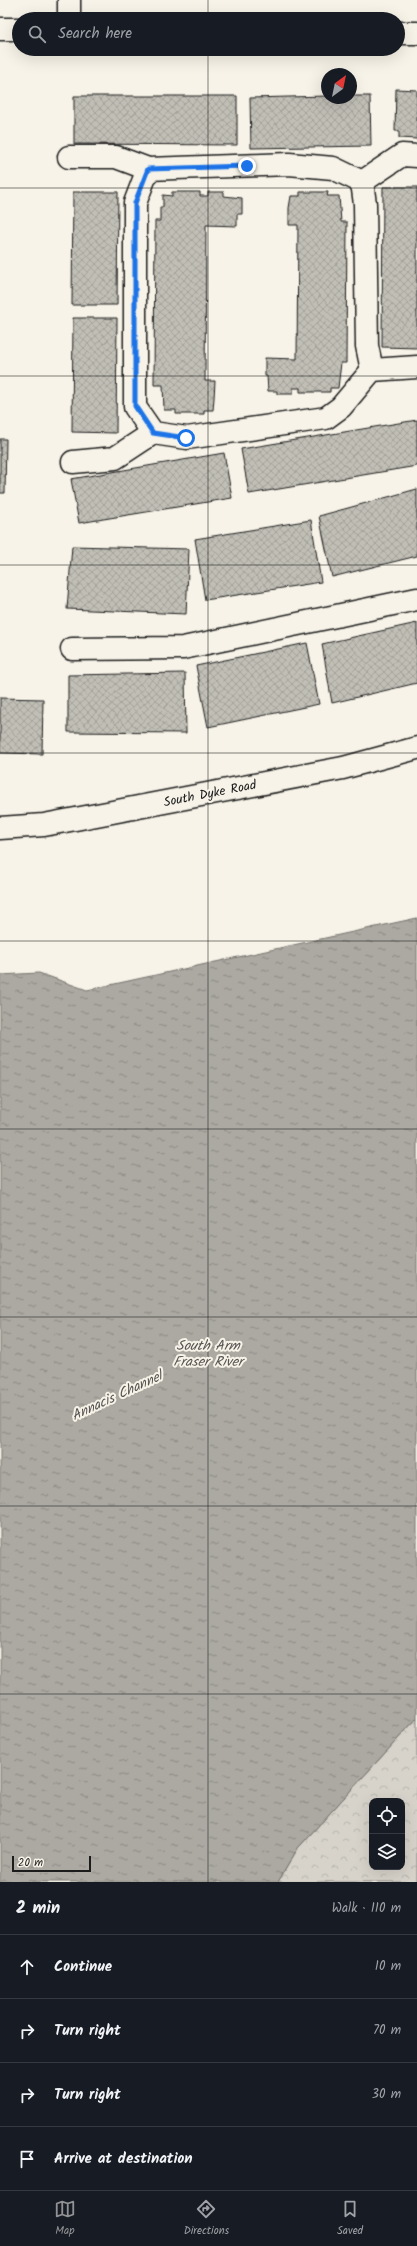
<!DOCTYPE html>
<meta charset="utf-8">
<style>
:root{--surface:#171b24;--page:#242831;--text:#f1f3f6;--muted:#9ea1a6;--line:#363941;--accent:#919294}
body{margin:0;font-family:Kalam,sans-serif;background:var(--page);color:var(--text)}
.controls{position:absolute;right:12px;bottom:12px;display:grid;overflow:hidden;border-radius:8px;box-shadow:0 4px 16px #0002}
.controls button{width:36px;height:36px;display:grid;place-items:center;padding:0;border:0;border-bottom:1px solid var(--line);background:var(--surface);color:var(--text);font:20px sans-serif}
.compass{position:absolute;left:321px;top:68px;width:36px;height:36px;border-radius:50%;background:var(--surface);box-shadow:0 4px 16px #0002;rotate:33deg}
.scale{position:absolute;left:12px;bottom:10px;width:79px;box-sizing:border-box;padding-left:4px;border:2px solid #1c1c1c;border-top:0;font-size:11px;line-height:14px;white-space:nowrap;color:#1c1c1c;-webkit-text-stroke:3px #f7f3e8;paint-order:stroke}
.stop{position:absolute;width:12px;height:12px;margin:-9px;border:3px solid #1a73e8;border-radius:50%;background:#fff}
.stop.end{background:#1a73e8;border-color:#fff;box-shadow:0 1px 4px #0008}
.list{margin:0;padding:0;list-style:none}
h2{display:flex;justify-content:space-between;align-items:center;height:52px;margin:0;padding:0 16px;font-size:17px}
h2 small{font-size:13px;font-weight:400;color:var(--muted)}
.list li{display:grid;grid-template-columns:26px 1fr auto;gap:12px;align-items:center;box-sizing:border-box;height:64px;padding:0 16px;border-top:1px solid var(--line)}
.list b{display:block;font-size:15px;white-space:nowrap}
.list em{font-size:13px;font-style:normal;color:var(--muted)}
.icon{flex:none;width:22px;height:22px;fill:none;stroke:currentColor;stroke-width:2;stroke-linecap:round;stroke-linejoin:round}
.map{position:relative;flex:none;width:417px;height:1882px;overflow:hidden}
.search{position:absolute;background:var(--surface);box-shadow:0 4px 16px #0002;left:12px;right:12px;top:12px;height:44px;display:flex;align-items:center;gap:10px;box-sizing:border-box;padding:0 14px;border-radius:22px;color:var(--muted);font-size:15px}
.sheet{height:308px;background:var(--surface)}
nav{display:flex;justify-content:space-around;align-items:center;box-sizing:border-box;height:56px;border-top:1px solid var(--line);background:var(--surface);font-size:11px;color:var(--muted)}
nav a{display:grid;justify-items:center;gap:2px}
nav .on{color:var(--accent)}
.map>svg:first-child{display:block}
.forest{fill:url(#forest-crowns);stroke:#7a7874;fill-rule:evenodd}
.water{fill:url(#water-ripples);stroke:#72716c}
.building{fill:url(#building-cross-hatch);stroke:#1c1c1c}
.lines{fill:none;stroke-linecap:round;stroke-linejoin:round}
.minor-casing{stroke:#1c1c1c;stroke-width:25}
.minor{stroke:#f7f3e8;stroke-width:22}
.route{stroke:#1a73e8;stroke-width:5}
.grid{fill:none;stroke:#1c1c1c;stroke-width:1;stroke-opacity:0.55}
.labels{text-anchor:middle;dominant-baseline:central;stroke-width:4;stroke-linejoin:round;paint-order:stroke}
.street-label{font-size:13px;fill:#1c1c1c;stroke:#f7f3e8}
.water-label{font-size:14px;font-style:italic;fill:#565452;stroke:#f7f3e8}
</style>
<div class="map">
<svg width="417" height="1882" viewBox="0 0 417 1882">
<defs>
<pattern id="forest-crowns" width="20" height="18" patternUnits="userSpaceOnUse"><rect width="20" height="18" fill="#d7d3cb"/><path d="M2 6a3 3 0 1 1 6 0M12 15a3 3 0 1 1 6 0" fill="none" stroke="#b8b5ae"/></pattern>
<pattern id="water-ripples" width="26" height="14" patternUnits="userSpaceOnUse"><rect width="26" height="14" fill="#aca9a2"/><path d="M2 4q2-2 4 0t4 0M15 11q2-2 4 0t4 0" fill="none" stroke="#8b8983"/></pattern>
<pattern id="building-cross-hatch" width="8" height="8" patternUnits="userSpaceOnUse"><rect width="8" height="8" fill="#c0beb5"/><path d="M0 0l8 8M0 8l8-8" fill="none" stroke="#a4a39b"/></pattern>
</defs>
<rect width="100%" height="100%" fill="#f7f3e8"/>
<filter id="ink" filterUnits="userSpaceOnUse"><feTurbulence type="fractalNoise" baseFrequency=".025" numOctaves="2"/><feDisplacementMap in="SourceGraphic" scale="8" xChannelSelector="R" yChannelSelector="G"/><feConvolveMatrix kernelMatrix="1 2 1 2 8 2 1 2 1" color-interpolation-filters="sRGB"/></filter>
<g filter="url(#ink)">
<path class="forest" d="M417,1718v164h-139l20,-34zM372,1801h30v66h-30z"/>
<polygon class="water" points="417,918 417,1718 298,1848 278,1882 0,1882 0,975 39,973 87,990"/>
<g class="building">
<polygon points="396,89 417,90 417,139 399,138 399,131 395,131"/>
<polygon points="74,96 237,96 237,145 74,144"/>
<polygon points="327,96 327,98 351,98 351,96 370,96 371,146 251,148 250,98"/>
<polygon points="383,187 417,187 417,348 382,347"/>
<polygon points="73,192 118,192 117,305 72,305"/>
<polygon points="172,192 200,192 200,196 208,196 208,192 224,192 224,196 242,198 242,214 237,214 237,226 206,225 205,381 215,381 214,398 213,410 204,410 204,414 176,414 176,410 164,410 163,385 154,385 155,221 160,221 160,207 163,207 163,195 172,196"/>
<polygon points="300,192 328,192 327,196 339,196 341,222 347,222 346,363 341,363 338,388 330,388 330,392 300,392 300,388 293,388 293,394 277,394 277,391 268,391 267,376 265,376 265,358 297,359 298,225 289,225 289,208 291,196 300,196"/>
<polygon points="73,318 117,318 116,433 72,432"/>
<polygon points="417,420 417,466 249,494 241,449"/>
<polygon points="0,439 6,439 5,493 0,493"/>
<polygon points="224,453 232,498 79,523 71,479"/>
<polygon points="417,489 417,556 332,577 319,516"/>
<polygon points="311,520 321,582 205,600 195,539"/>
<polygon points="72,546 189,549 186,614 67,609"/>
<polygon points="417,623 417,683 332,703 322,644"/>
<polygon points="307,643 319,704 208,727 196,666"/>
<polygon points="185,673 186,733 68,732 68,675"/>
<polygon points="0,698 43,699 42,754 0,753"/>
</g>
<g class="lines">
<defs>
<g id="minor">
<polyline points="69,19 69,0"/>
<polyline points="0,29 19,29"/>
<polyline points="398,33 417,33"/>
<polyline points="69,157 116,157 148,169 289,164 333,168 362,182 402,155 417,156"/>
<polyline points="148,169 135,203 135,407 153,433 187,438 326,418 341,407 372,370 417,367"/>
<polyline points="362,182 365,204 367,346 372,370"/>
<polyline points="73,462 115,458 153,433"/>
<polyline points="72,649 183,648 417,599"/>
<polyline points="0,828 44,825 343,768 417,748"/>
</g>
</defs>
<use href="#minor" class="minor-casing"/>
<use href="#minor" class="minor"/>
</g>
</g>
<g class="lines" filter="url(#ink)">
<polyline class="route" points="186,438 153,433 135,406 135,203 148,169 247,166"/>
</g>
<path class="grid" d="M208,0v19M208,49v1833M0,188h417M0,376h417M0,565h417M0,753h417M0,941h417M0,1129h417M0,1317h417M0,1506h417M0,1694h417"/>
<g class="labels">
<g class="street-label">
<text transform="translate(210 794) rotate(-11)">South Dyke Road</text>
</g>
<g class="water-label">
<text x="208" y="1346">South Arm<tspan x="208" dy="16">Fraser River</tspan></text>
<text transform="translate(117 1396) rotate(-25)">Annacis Channel</text>
</g>
</g>
</svg>
<div class="controls">
<button><svg class="icon" aria-label="locate" viewBox="0 0 24 24"><circle cx="12" cy="12" r="6"/><path d="M12 2v4M12 18v4M2 12h4M18 12h4"/></svg></button>
<button><svg class="icon" aria-label="layers" viewBox="0 0 24 24"><path d="M12 4l9 5-9 5-9-5zM3 14l9 5 9-5"/></svg></button>
</div>
<svg class="compass" viewBox="-18 -18 36 36"><path d="M0-13l5 13h-10z" fill="#e53935"/><path d="M0 13l5-13h-10z" fill="#9ea1a6"/></svg>
<div class="scale">20 m</div>
<div class="stop" style="left:186px;top:438px"></div>
<div class="stop end" style="left:247px;top:166px"></div>
<div class="search"><svg class="icon" aria-label="search" viewBox="0 0 24 24"><circle cx="10" cy="10" r="6"/><path d="M15 15l6 6"/></svg>Search here</div>
</div>
<section class="sheet">
<h2>2 min<small>Walk · 110 m</small></h2>
<ul class="list">
<li><svg class="icon" aria-label="ahead" viewBox="0 0 24 24"><path d="M12 20V5M6 11l6-6 6 6"/></svg><div><b>Continue</b></div><em>10 m</em></li>
<li><svg class="icon" aria-label="right" viewBox="0 0 24 24"><path d="M7 20v-9h11M14 6l5 5-5 5"/></svg><div><b>Turn right</b></div><em>70 m</em></li>
<li><svg class="icon" aria-label="right" viewBox="0 0 24 24"><path d="M7 20v-9h11M14 6l5 5-5 5"/></svg><div><b>Turn right</b></div><em>30 m</em></li>
<li><svg class="icon" aria-label="arrive" viewBox="0 0 24 24"><path d="M6 21V4h12l-3 4 3 4H6"/></svg><div><b>Arrive at destination</b></div></li>
</ul>
</section>
<nav>
<a class="on"><svg class="icon" aria-label="map" viewBox="0 0 24 24"><path d="M3 6l6-2 6 2 6-2v14l-6 2-6-2-6 2zM9 4v14M15 6v14"/></svg>Map</a>
<a><svg class="icon" aria-label="directions" viewBox="0 0 24 24"><path d="M12 3l9 9-9 9-9-9zM9 14v-3h6M13 9l2 2-2 2"/></svg>Directions</a>
<a><svg class="icon" aria-label="saved" viewBox="0 0 24 24"><path d="M7 4h10v16l-5-4-5 4z"/></svg>Saved</a>
</nav>
